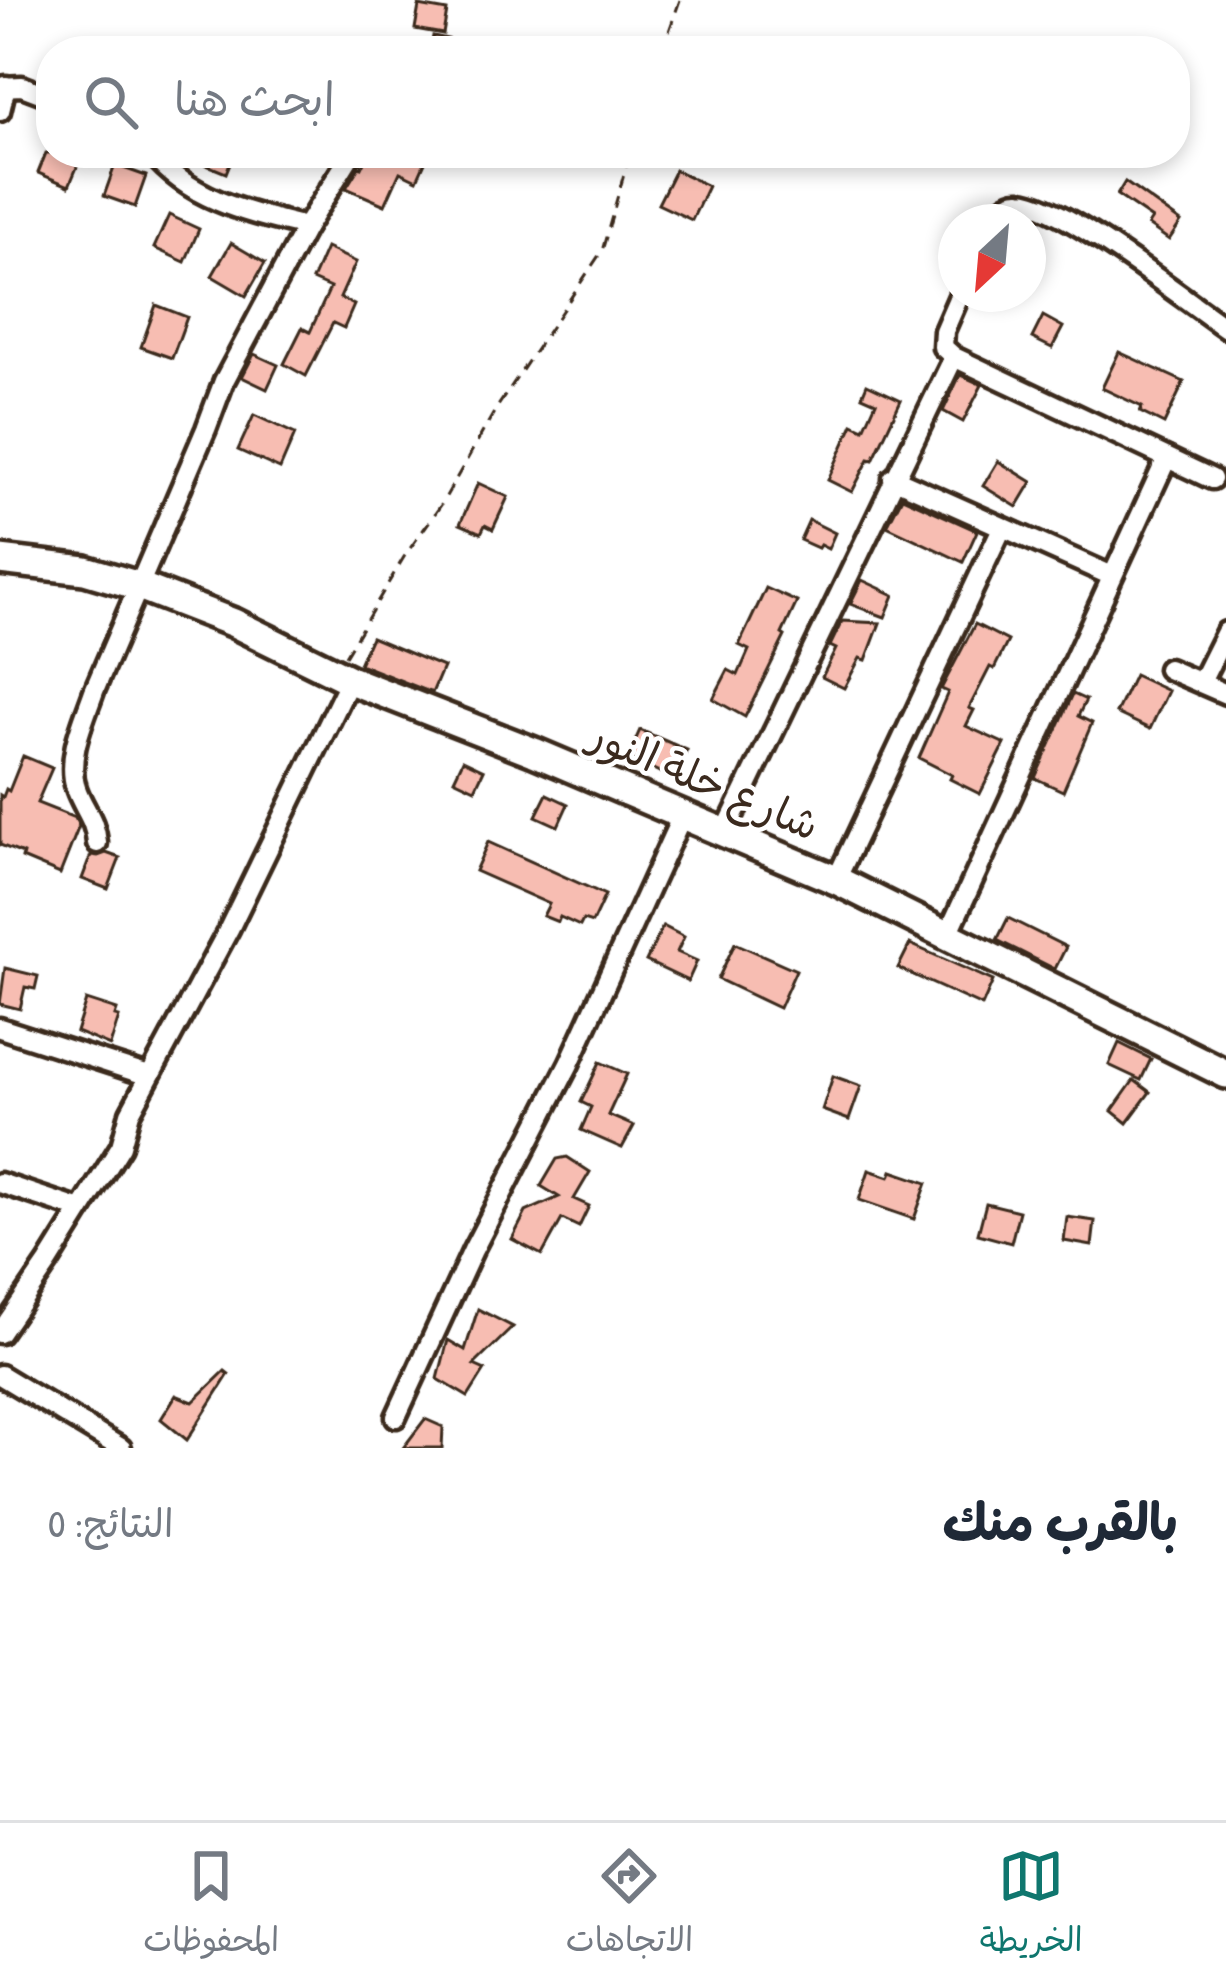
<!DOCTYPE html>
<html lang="ar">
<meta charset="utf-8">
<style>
:root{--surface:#fff;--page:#f2f2f3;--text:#1f2937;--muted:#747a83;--line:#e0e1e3;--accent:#0f766e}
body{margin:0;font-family:"Patrick Hand","Playpen Sans Arabic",sans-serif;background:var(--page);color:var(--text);direction:rtl}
.compass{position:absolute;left:938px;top:204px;width:108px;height:108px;border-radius:50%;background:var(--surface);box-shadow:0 6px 18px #0003;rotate:206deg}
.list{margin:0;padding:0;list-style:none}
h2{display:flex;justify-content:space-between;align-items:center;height:156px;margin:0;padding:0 48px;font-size:51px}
h2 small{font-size:39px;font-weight:400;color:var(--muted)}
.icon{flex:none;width:66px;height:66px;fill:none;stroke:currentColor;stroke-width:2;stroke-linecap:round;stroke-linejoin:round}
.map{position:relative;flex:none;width:1226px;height:1448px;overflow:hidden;direction:ltr}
.search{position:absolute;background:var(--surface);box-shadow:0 6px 18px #0003;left:36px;right:36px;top:36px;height:132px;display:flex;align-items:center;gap:30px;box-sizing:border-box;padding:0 42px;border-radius:48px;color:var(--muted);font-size:45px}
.sheet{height:372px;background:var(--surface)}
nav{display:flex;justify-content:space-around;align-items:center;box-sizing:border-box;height:168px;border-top:3px solid var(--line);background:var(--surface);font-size:33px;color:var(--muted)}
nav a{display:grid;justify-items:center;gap:6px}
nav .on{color:var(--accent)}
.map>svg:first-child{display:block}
.building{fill:#f7bdb2;stroke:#3b2a1e;stroke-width:3}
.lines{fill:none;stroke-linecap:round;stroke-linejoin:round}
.street-casing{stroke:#3b2a1e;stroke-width:27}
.secondary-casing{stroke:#3b2a1e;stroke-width:36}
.path{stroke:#3b2a1e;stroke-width:3;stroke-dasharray:12 9;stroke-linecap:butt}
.street{stroke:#fff;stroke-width:18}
.secondary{stroke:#fff;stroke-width:27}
.labels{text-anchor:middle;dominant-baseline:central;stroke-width:9;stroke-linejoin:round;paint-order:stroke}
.street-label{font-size:42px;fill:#3b2a1e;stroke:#fff}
</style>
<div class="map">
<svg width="1226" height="1448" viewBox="0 0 1226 1448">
<rect width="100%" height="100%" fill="#fff"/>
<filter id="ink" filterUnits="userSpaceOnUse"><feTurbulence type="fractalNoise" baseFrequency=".00833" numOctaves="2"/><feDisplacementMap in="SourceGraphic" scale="24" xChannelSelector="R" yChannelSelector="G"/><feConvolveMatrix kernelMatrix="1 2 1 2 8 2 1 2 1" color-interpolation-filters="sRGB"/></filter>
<g filter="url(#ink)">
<g class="building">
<polygon points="419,6 447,11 443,34 415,29"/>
<polygon points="433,36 480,46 479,51 430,51"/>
<polygon points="46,153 83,153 69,186 38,173"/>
<polygon points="177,153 234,153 226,173"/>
<polygon points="368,153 429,153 417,180 400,172 385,205 346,188 359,167 361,168"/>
<polygon points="115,165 146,176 135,207 104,196"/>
<polygon points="675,170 708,186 692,220 658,204"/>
<polygon points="1125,182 1181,222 1169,240 1148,225 1152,219 1117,195"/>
<polygon points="169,215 199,229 185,262 154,248"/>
<polygon points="231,243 265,263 246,296 212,276"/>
<polygon points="326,248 356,262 340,298 354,305 344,328 333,323 306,376 284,364 302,328 310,332 330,288 312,280"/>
<polygon points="156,305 187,317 172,358 141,347"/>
<polygon points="1043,316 1063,327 1052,348 1032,338"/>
<polygon points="1119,352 1184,382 1164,424 1140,412 1142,407 1102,388"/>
<polygon points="254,354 278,365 267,389 242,377"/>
<polygon points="960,375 982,385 963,422 943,411"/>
<polygon points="867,384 901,400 873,460 869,459 852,492 828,480 853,424 864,429 876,402 862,396"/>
<polygon points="254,415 295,434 280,469 238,450"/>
<polygon points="998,461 1032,482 1017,507 983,486"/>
<polygon points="478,483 508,497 493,529 485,525 481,533 460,524"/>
<polygon points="902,497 977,531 963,562 887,526"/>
<polygon points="809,520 835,533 828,549 820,545 818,548 800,540"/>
<polygon points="862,580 894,595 885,617 850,604"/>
<polygon points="766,588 797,602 782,634 785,636 745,717 713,699 728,670 738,675 749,650 739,645"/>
<polygon points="842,621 880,623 866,660 860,658 844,688 822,677 836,649 830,646"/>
<polygon points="975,624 1008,641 994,669 990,667 969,708 974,710 966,726 1005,744 980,794 950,779 952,775 919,758 948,692 941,689"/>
<polygon points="371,637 443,667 432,693 359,664"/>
<polygon points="1134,675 1168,691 1150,729 1116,713"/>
<polygon points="1073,694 1086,700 1078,716 1092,723 1063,791 1035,778"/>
<polygon points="640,730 687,750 674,779 628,757"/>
<polygon points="23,756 52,768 37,803 75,818 79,826 60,874 22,858 23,854 0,845 0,795 3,797 6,789 9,791"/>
<polygon points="463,760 484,770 475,789 454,779"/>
<polygon points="547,794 568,804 558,826 536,816"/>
<polygon points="488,842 605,895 592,923 583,920 580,926 560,917 558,922 543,916 549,904 475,871"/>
<polygon points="106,853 120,858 108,889 82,879 91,855 98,856"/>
<polygon points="1008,918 1066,947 1055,969 997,940"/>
<polygon points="663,926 684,937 677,952 697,961 688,981 646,961"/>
<polygon points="735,943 796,970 779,1008 718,979"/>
<polygon points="910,944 993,981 982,1006 898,968"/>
<polygon points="5,968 38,976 35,989 25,987 20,1009 0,1004"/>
<polygon points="86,1000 117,1010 115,1016 119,1017 110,1046 76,1032"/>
<polygon points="1119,1043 1151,1059 1141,1080 1109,1065"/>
<polygon points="600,1062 627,1074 608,1115 634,1126 622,1148 581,1130 591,1107 581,1102"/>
<polygon points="833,1076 861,1086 849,1120 822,1110"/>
<polygon points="1134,1080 1150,1092 1127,1123 1112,1111"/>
<polygon points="567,1157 590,1172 574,1199 589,1206 579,1227 562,1219 542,1255 512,1239 526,1212 559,1197 541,1186 557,1159"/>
<polygon points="869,1170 890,1177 892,1171 927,1183 914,1219 859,1200"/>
<polygon points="986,1203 1019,1211 1011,1243 978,1234"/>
<polygon points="1067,1217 1095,1221 1092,1246 1064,1241"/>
<polygon points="478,1309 513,1327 474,1365 485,1370 468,1397 438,1379 448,1340 465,1350"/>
<polygon points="225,1371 229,1374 187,1440 161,1419 176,1395 193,1402"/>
<polygon points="425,1419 443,1427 442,1448 403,1448"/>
</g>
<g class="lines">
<defs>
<g id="street">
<polyline points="0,87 22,86 51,97"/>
<polyline points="0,111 6,86"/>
<path d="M152,153c39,48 98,60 154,74"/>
<path d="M993,222c7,-11 14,-22 28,-21 39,1 167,101 205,127"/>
<polyline points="960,294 944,331 943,347 954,357 1212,479"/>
<polyline points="893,478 1112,576"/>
<polyline points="1168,669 1226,694"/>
<polyline points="1201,682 1226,632"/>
<polyline points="725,832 954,357"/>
<path d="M97,843c-2,-25 -14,-34 -21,-55 -10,-31 8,-68 18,-97l112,-262 18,-48 82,-154 46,-74"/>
<polyline points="836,880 1002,528"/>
<polyline points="948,934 1167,458"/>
<polyline points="0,1028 149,1076"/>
<polyline points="0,1183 81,1210"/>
<polyline points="0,1333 48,1263 121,1146 130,1113 229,929 350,680"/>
<polyline points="0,1375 121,1448"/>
<polyline points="396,1417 473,1250 569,1064 683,814"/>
</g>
<polyline id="secondary" points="0,560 85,570 139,586 234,623 350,680 534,752 836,880 1226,1074"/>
</defs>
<use href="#street" class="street-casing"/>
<use href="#secondary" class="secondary-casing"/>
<g class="path">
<polyline points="662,51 680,0"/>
<polyline points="345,656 404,557 441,505 496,409 602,251 630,153"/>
</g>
<use href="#street" class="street"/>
<use href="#secondary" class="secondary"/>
</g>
</g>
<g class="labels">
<g class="street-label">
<text transform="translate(705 779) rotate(23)">شارع خلة النور</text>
</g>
</g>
</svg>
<svg class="compass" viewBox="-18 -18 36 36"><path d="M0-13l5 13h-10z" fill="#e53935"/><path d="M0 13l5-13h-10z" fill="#747a83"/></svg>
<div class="search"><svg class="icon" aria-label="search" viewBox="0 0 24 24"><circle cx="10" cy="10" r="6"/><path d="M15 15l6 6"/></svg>ابحث هنا</div>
</div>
<section class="sheet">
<h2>بالقرب منك<small>النتائج: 0</small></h2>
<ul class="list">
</ul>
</section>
<nav>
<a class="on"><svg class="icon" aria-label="map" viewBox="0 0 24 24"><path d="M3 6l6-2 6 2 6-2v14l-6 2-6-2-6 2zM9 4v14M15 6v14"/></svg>الخريطة</a>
<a><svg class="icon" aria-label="directions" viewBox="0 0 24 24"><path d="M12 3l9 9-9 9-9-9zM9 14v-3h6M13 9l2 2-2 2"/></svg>الاتجاهات</a>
<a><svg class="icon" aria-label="saved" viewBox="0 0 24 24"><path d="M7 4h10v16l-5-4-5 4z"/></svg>المحفوظات</a>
</nav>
